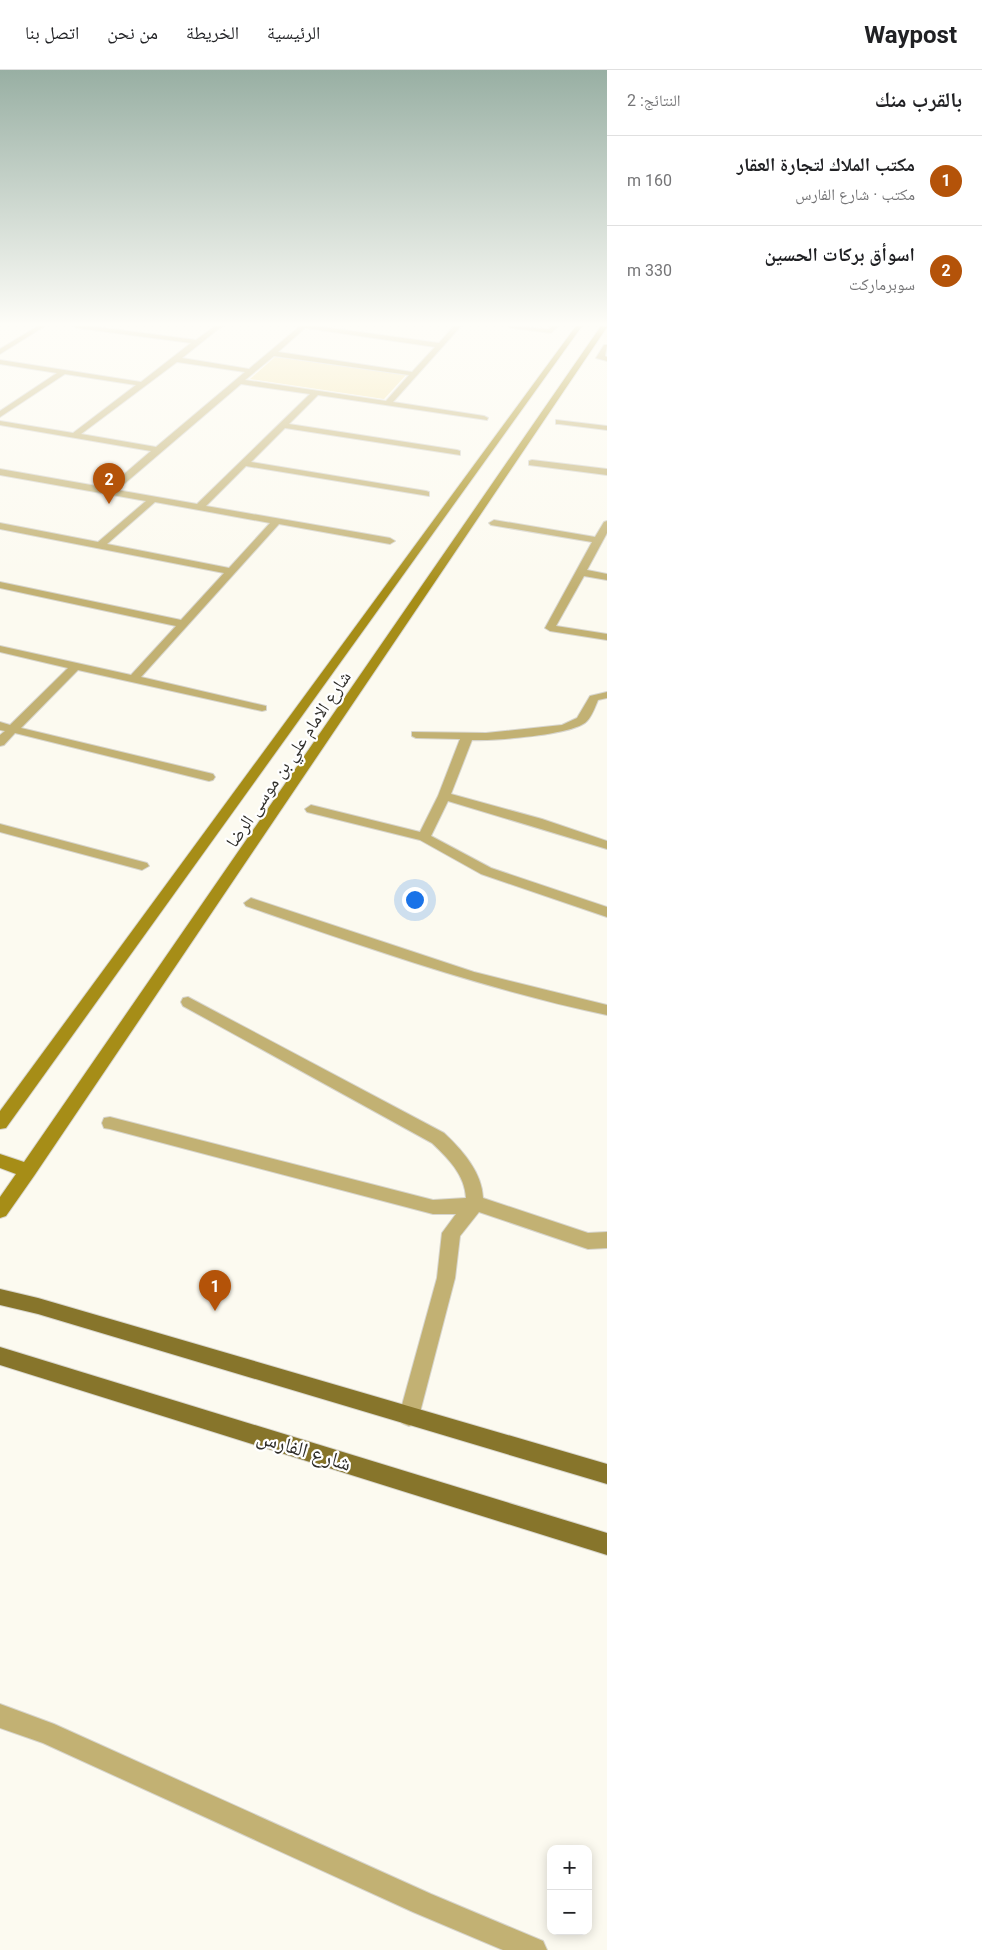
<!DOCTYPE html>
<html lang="ar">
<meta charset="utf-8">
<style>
:root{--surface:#fff;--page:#f6f6f6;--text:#202124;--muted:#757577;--line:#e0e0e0;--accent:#b45309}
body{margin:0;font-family:Roboto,"Noto Naskh Arabic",sans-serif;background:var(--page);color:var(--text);direction:rtl}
.controls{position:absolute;right:15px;bottom:15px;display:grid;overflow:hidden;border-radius:10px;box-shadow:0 2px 12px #0003}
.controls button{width:45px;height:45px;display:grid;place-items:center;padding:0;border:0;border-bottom:1px solid var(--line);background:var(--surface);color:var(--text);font:25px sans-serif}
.you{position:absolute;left:414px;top:829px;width:18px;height:18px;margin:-12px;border:4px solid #fff;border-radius:50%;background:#1a73e8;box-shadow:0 0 0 8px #1a73e833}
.badge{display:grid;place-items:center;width:32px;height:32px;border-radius:50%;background:var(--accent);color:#fff;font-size:16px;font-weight:700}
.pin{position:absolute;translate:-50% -41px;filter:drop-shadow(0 1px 2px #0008)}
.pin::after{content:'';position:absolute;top:26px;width:18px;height:15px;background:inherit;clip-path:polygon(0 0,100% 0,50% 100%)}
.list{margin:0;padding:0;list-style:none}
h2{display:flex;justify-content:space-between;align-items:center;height:65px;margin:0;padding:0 20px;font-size:21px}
h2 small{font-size:16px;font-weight:400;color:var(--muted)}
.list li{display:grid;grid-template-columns:32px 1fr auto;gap:15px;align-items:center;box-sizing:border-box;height:90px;padding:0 20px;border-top:1px solid var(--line)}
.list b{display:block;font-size:19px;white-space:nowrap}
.list p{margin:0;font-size:16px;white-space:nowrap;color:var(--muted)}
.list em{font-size:16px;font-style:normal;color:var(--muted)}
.map{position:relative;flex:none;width:607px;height:1880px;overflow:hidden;direction:ltr}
header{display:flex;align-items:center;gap:30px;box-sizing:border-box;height:70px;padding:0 25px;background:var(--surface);border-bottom:1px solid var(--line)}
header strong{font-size:24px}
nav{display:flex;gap:28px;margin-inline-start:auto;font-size:18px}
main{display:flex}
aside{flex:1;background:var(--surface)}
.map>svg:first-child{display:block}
.green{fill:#f3e2a3}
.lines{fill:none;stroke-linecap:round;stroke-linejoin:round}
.minor-casing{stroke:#d7d5cd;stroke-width:2}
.secondary-casing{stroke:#d7d5cd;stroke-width:2}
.primary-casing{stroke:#d7d5cd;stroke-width:2}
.minor{fill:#c2b173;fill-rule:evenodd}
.secondary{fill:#a68d17;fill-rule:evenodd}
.primary{fill:#87752b;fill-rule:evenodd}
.labels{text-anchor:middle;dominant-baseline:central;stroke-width:4.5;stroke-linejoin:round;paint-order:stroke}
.street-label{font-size:18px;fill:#302f2b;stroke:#fff}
.near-street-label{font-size:21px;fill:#302f2b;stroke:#fff}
</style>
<header>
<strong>Waypost</strong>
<nav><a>الرئيسية</a><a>الخريطة</a><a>من نحن</a><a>اتصل بنا</a></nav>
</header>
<main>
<aside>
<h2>بالقرب منك<small>النتائج: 2</small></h2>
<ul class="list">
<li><span class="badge">1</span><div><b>مكتب الملاك لتجارة العقار</b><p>مكتب · شارع الفارس</p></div><em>160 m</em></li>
<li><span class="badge">2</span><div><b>اسوأق بركات الحسين</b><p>سوبرماركت</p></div><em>330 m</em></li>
</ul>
</aside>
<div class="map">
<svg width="607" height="1880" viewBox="0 0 607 1880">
<rect width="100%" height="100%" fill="#fcfaf0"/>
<polygon class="green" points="275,287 406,305 384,329 250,309"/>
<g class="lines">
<defs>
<g id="minor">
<polygon points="38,256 45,256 0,284 0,279"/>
<path d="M74,256h16l106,14 19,-14h7l-40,32 67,11 51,-43h16l123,17 15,-17h7l-68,76 91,14 4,2 -1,2 -169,-25 -29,29 168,26 3,1v4l-175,-27 -34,34 175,29 3,1v4l-183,-30 -40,40 184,32 5,3 -5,3 -111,-20 -138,153 125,29v4l-4,1 -184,-41 -57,58 192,46 2,3 -2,3 -4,1 -194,-48 -11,12 -4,1v-11l5,-4 -5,-1v-8l10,3 58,-57 -68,-16v-6l131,29 45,-49 -176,-38v-6l181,38 43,-47 -224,-44v-6l98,19 48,-41 -146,-26v-6l108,19 43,-37 -151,-26v-4l73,12 63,-48 -71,-11 -65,43v-6l57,-38 -57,-9v-4l141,22 50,-39 -114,-15zM305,258l130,19 -23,25 -134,-20zM274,286l135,19 -23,26 -141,-21zM177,292l68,10 -89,75 -75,-13zM241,314l69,10 -113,110 -80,-14zM155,432l115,21 -41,45 -122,-24z"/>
<polygon points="508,256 549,259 552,256 558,256 551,263 511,258"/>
<polygon points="604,275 607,275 605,286 607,287 607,291 596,288"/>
<polygon points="556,350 607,356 607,360 559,354 556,354"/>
<polygon points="532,390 607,399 607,405 529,395 529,391"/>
<polygon points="494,450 595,467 604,452 607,451 607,463 587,500 607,504 607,510 584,506 556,556 607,564 607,570 550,561 545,558 592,472 491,455 489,453"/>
<path d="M607,622v6l-9,2c-3,7 -6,16 -11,21 -12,14 -95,20 -115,19l-21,54 91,25 65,22v8l-159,-48 -17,35 60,32 116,39v10l-126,-43 -61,-34 -113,-28 -2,-3 6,-4 109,27 18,-36 22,-57 -44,-1 -4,-2v-4l74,1 76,-8 15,-7 13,-22z"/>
<polygon points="0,754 147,793 149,796 142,800 0,762"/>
<path d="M251,828l223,74 133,33v10c-123,-26 -242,-68 -361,-109l-2,-3z"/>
<path d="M188,927l256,136c18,17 38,39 39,65l105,35 19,-1v16l-19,1 -109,-37 -19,24 -5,42 -36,138 -3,7 -7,3 -7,-3 -3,-7 38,-138 5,-45 14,-19h-23l-323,-85 -6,-1 -2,-5 2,-5 6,-1 323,83 33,-2c-1,-23 -18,-40 -34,-55l-249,-137 -2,-4 2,-4z"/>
<polygon points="0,1634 54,1654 431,1824 543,1871 547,1880 503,1880 413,1842 43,1673 0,1658"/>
</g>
<g id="secondary">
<polygon points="576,256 582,256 6,1058 0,1059 0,1041"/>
<polygon points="601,256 607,257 34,1106 6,1146 0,1148 0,1127 16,1104 0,1098 0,1084 24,1092"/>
</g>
<g id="primary">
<polygon points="0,1219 38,1228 607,1394 607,1414 38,1244 0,1235"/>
<polygon points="0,1277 607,1463 607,1485 0,1295"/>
</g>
</defs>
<use href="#minor" class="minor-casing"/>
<use href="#secondary" class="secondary-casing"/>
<use href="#primary" class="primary-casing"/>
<use href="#minor" class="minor"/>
<use href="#secondary" class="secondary"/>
<use href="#primary" class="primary"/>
</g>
<linearGradient id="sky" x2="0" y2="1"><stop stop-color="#98afa3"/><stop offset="0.49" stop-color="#fefdf8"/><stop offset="1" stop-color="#fefdf8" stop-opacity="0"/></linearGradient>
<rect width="607" height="519" fill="url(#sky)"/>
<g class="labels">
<g class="street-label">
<text transform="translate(288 689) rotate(-56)">شارع الامام علي بن موسى الرضا</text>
</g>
<g class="near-street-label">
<text transform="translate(304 1380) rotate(17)">شارع الفارس</text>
</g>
</g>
</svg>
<div class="controls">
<button>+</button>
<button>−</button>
</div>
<div class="you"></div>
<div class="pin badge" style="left:215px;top:1241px">1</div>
<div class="pin badge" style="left:109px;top:434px">2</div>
</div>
</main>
